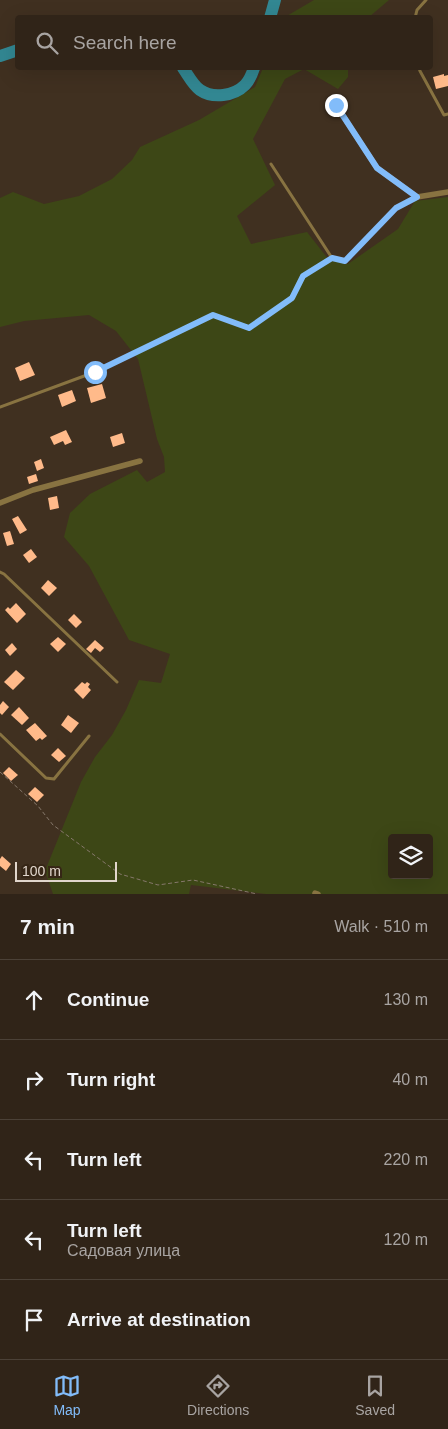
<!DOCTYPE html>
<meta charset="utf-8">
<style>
:root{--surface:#302418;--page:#382c21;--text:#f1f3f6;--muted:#a8a4a2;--line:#4b4137;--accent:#82bcfa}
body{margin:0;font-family:Helvetica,sans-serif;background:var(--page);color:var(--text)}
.controls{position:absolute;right:15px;bottom:15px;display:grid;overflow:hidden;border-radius:5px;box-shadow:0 5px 20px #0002}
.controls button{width:45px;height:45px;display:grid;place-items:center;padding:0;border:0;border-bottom:1px solid var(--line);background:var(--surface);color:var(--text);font:25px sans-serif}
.scale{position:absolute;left:15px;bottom:12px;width:102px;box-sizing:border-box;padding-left:5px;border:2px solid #e1d6cc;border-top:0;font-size:14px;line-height:18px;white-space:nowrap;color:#e1d6cc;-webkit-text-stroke:4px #362616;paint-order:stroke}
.stop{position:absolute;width:15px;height:15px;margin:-11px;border:4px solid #82bcfa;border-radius:50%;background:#fff}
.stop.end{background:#82bcfa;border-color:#fff;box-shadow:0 1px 5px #0008}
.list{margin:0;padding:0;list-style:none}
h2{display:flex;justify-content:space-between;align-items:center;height:65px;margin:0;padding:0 20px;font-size:21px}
h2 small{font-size:16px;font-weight:400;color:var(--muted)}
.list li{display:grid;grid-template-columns:32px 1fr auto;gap:15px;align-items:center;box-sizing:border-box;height:80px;padding:0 20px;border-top:1px solid var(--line)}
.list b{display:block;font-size:19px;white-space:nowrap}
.list p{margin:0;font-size:16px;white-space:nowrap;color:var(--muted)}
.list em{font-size:16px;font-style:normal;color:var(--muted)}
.icon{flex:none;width:28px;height:28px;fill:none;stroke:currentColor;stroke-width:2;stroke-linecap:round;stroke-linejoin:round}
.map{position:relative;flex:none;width:448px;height:894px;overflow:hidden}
.search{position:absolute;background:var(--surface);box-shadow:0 5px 20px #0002;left:15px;right:15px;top:15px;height:55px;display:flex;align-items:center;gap:12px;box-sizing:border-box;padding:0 18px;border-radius:5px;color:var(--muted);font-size:19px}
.sheet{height:465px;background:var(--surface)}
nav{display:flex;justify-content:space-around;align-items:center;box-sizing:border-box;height:70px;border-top:1px solid var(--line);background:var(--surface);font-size:14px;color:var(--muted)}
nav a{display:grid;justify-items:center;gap:2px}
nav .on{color:var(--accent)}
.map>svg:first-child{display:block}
.green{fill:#3d4716;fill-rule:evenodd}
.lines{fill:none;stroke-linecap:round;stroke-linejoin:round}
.river{stroke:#328792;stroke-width:12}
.building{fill:#ffba8a}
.path{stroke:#86786b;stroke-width:1;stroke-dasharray:4 2.5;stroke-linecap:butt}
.lane{stroke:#887341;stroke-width:3}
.street{stroke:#887341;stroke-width:5.5}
.route{stroke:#82bcfa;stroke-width:6}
</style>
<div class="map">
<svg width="448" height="894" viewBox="0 0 448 894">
<rect width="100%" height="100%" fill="#403020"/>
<g class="green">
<polygon points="314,0 389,0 369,17 285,17"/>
<path d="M263,68h85v9l-10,12 -34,-20 -19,10 -32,60 22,46 -38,31 14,28 56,-12 22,28 19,4 50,-35 17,-28 33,-4v697h-182l-75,-9 -2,9h-136l-8,-23 36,-89 14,-25 17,-22 14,-25 13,-30 22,3 9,-29 -41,-14 -40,-74 -25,-29 6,-24 20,-19 47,-24 10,12 18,-10 -1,-15 -7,-18 -19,-80 -22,-28 -27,-16 -65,6 -24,6v-129l13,-6 31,12 35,-8 33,-17 20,-19 8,-13 59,-27 56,-33zM392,838h37v37h-37z"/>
</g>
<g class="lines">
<g class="river">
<polyline points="270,18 275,0"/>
<polyline points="0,56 18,50"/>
<path d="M183,68c5,7 10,17 17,22 13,9 34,6 45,-5 5,-5 7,-11 9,-17"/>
</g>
</g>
<g class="building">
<polygon points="444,74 444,76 448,75 448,86 436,89 433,77"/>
<polygon points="29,362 35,375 20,381 15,368"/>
<polygon points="102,384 106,398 91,403 87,388"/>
<polygon points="72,390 76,401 62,407 58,395"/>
<polygon points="66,430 72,442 65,445 63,441 54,445 50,437"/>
<polygon points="122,433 125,443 113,447 110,437"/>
<polygon points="41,459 44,468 37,471 34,462"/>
<polygon points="36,474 38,481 29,484 27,477"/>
<polygon points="57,496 59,508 50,510 48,498"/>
<polygon points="18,516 27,530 20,534 12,519"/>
<polygon points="10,531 14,544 7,546 3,533"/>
<polygon points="31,549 37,557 29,563 23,555"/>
<polygon points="48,580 57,588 49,596 41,588"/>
<polygon points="16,603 26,614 17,623 5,610 8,607 10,609"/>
<polygon points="74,614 82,622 76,628 68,620"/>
<polygon points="58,637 66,644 58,652 50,644"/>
<polygon points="95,640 104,648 100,652 95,648 91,653 86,649"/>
<polygon points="12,643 17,649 10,656 5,650"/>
<polygon points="16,670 25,678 13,690 4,682"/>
<polygon points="82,682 85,684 87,682 90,684 88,687 91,690 83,699 74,690"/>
<polygon points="3,701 9,707 2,715 0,713 0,705"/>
<polygon points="19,707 29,718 22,725 11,715"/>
<polygon points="68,715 79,723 71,733 61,725"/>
<polygon points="35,723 47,736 42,740 40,738 36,741 26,730"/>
<polygon points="58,748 66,756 59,762 51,755"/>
<polygon points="9,767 18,775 11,781 3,773"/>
<polygon points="35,787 44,795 37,802 28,794"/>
<polygon points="2,856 11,864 6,871 0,866 0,859"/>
</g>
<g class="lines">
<g class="path">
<polyline points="100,369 213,315 249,328 292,297 303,276 327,261"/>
<polyline points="0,772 38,806 53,825 120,874 158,885 193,880 257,894"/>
</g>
<g class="lane">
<polyline points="415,18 417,10 426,0"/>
<polyline points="419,68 420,71 444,115 448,114"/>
<polyline points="271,164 332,258 345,261 396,208 416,197"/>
<polyline points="0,407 95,372"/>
<polyline points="0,572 4,574 117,682"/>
<polyline points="0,734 46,778 54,779 89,736"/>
</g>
<g class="street">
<polyline points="336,105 377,168 417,197 448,192"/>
<polyline points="0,503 33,490 140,461"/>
<polyline points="315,893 318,894"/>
</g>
</g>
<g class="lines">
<polyline class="route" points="95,372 213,315 249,328 292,298 303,276 332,258 345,261 396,208 417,197 377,168 336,105"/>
</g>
</svg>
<div class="controls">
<button><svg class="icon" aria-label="layers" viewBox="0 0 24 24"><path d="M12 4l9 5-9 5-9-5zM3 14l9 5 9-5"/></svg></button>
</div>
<div class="scale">100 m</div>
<div class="stop" style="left:95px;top:372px"></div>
<div class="stop end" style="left:336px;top:105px"></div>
<div class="search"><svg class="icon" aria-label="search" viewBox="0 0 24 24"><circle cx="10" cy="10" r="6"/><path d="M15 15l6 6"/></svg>Search here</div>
</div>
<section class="sheet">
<h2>7 min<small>Walk · 510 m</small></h2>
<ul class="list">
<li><svg class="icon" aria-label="ahead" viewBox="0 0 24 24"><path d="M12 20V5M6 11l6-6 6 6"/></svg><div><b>Continue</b></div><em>130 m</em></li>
<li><svg class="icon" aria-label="right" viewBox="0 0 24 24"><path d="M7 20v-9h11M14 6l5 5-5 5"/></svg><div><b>Turn right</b></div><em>40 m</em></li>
<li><svg class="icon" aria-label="left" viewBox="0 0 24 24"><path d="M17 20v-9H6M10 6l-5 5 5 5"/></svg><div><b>Turn left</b></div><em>220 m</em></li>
<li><svg class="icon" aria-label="left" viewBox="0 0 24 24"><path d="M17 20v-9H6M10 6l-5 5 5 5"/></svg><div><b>Turn left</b><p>Садовая улица</p></div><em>120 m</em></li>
<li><svg class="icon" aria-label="arrive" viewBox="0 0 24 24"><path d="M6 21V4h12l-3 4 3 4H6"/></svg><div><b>Arrive at destination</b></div></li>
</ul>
</section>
<nav>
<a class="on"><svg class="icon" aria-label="map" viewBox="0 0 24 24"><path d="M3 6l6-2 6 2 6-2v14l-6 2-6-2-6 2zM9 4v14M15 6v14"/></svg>Map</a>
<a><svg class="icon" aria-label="directions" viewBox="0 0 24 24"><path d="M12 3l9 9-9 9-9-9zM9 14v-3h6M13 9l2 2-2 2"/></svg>Directions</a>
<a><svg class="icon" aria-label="saved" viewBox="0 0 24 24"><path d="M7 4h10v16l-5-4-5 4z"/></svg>Saved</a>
</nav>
